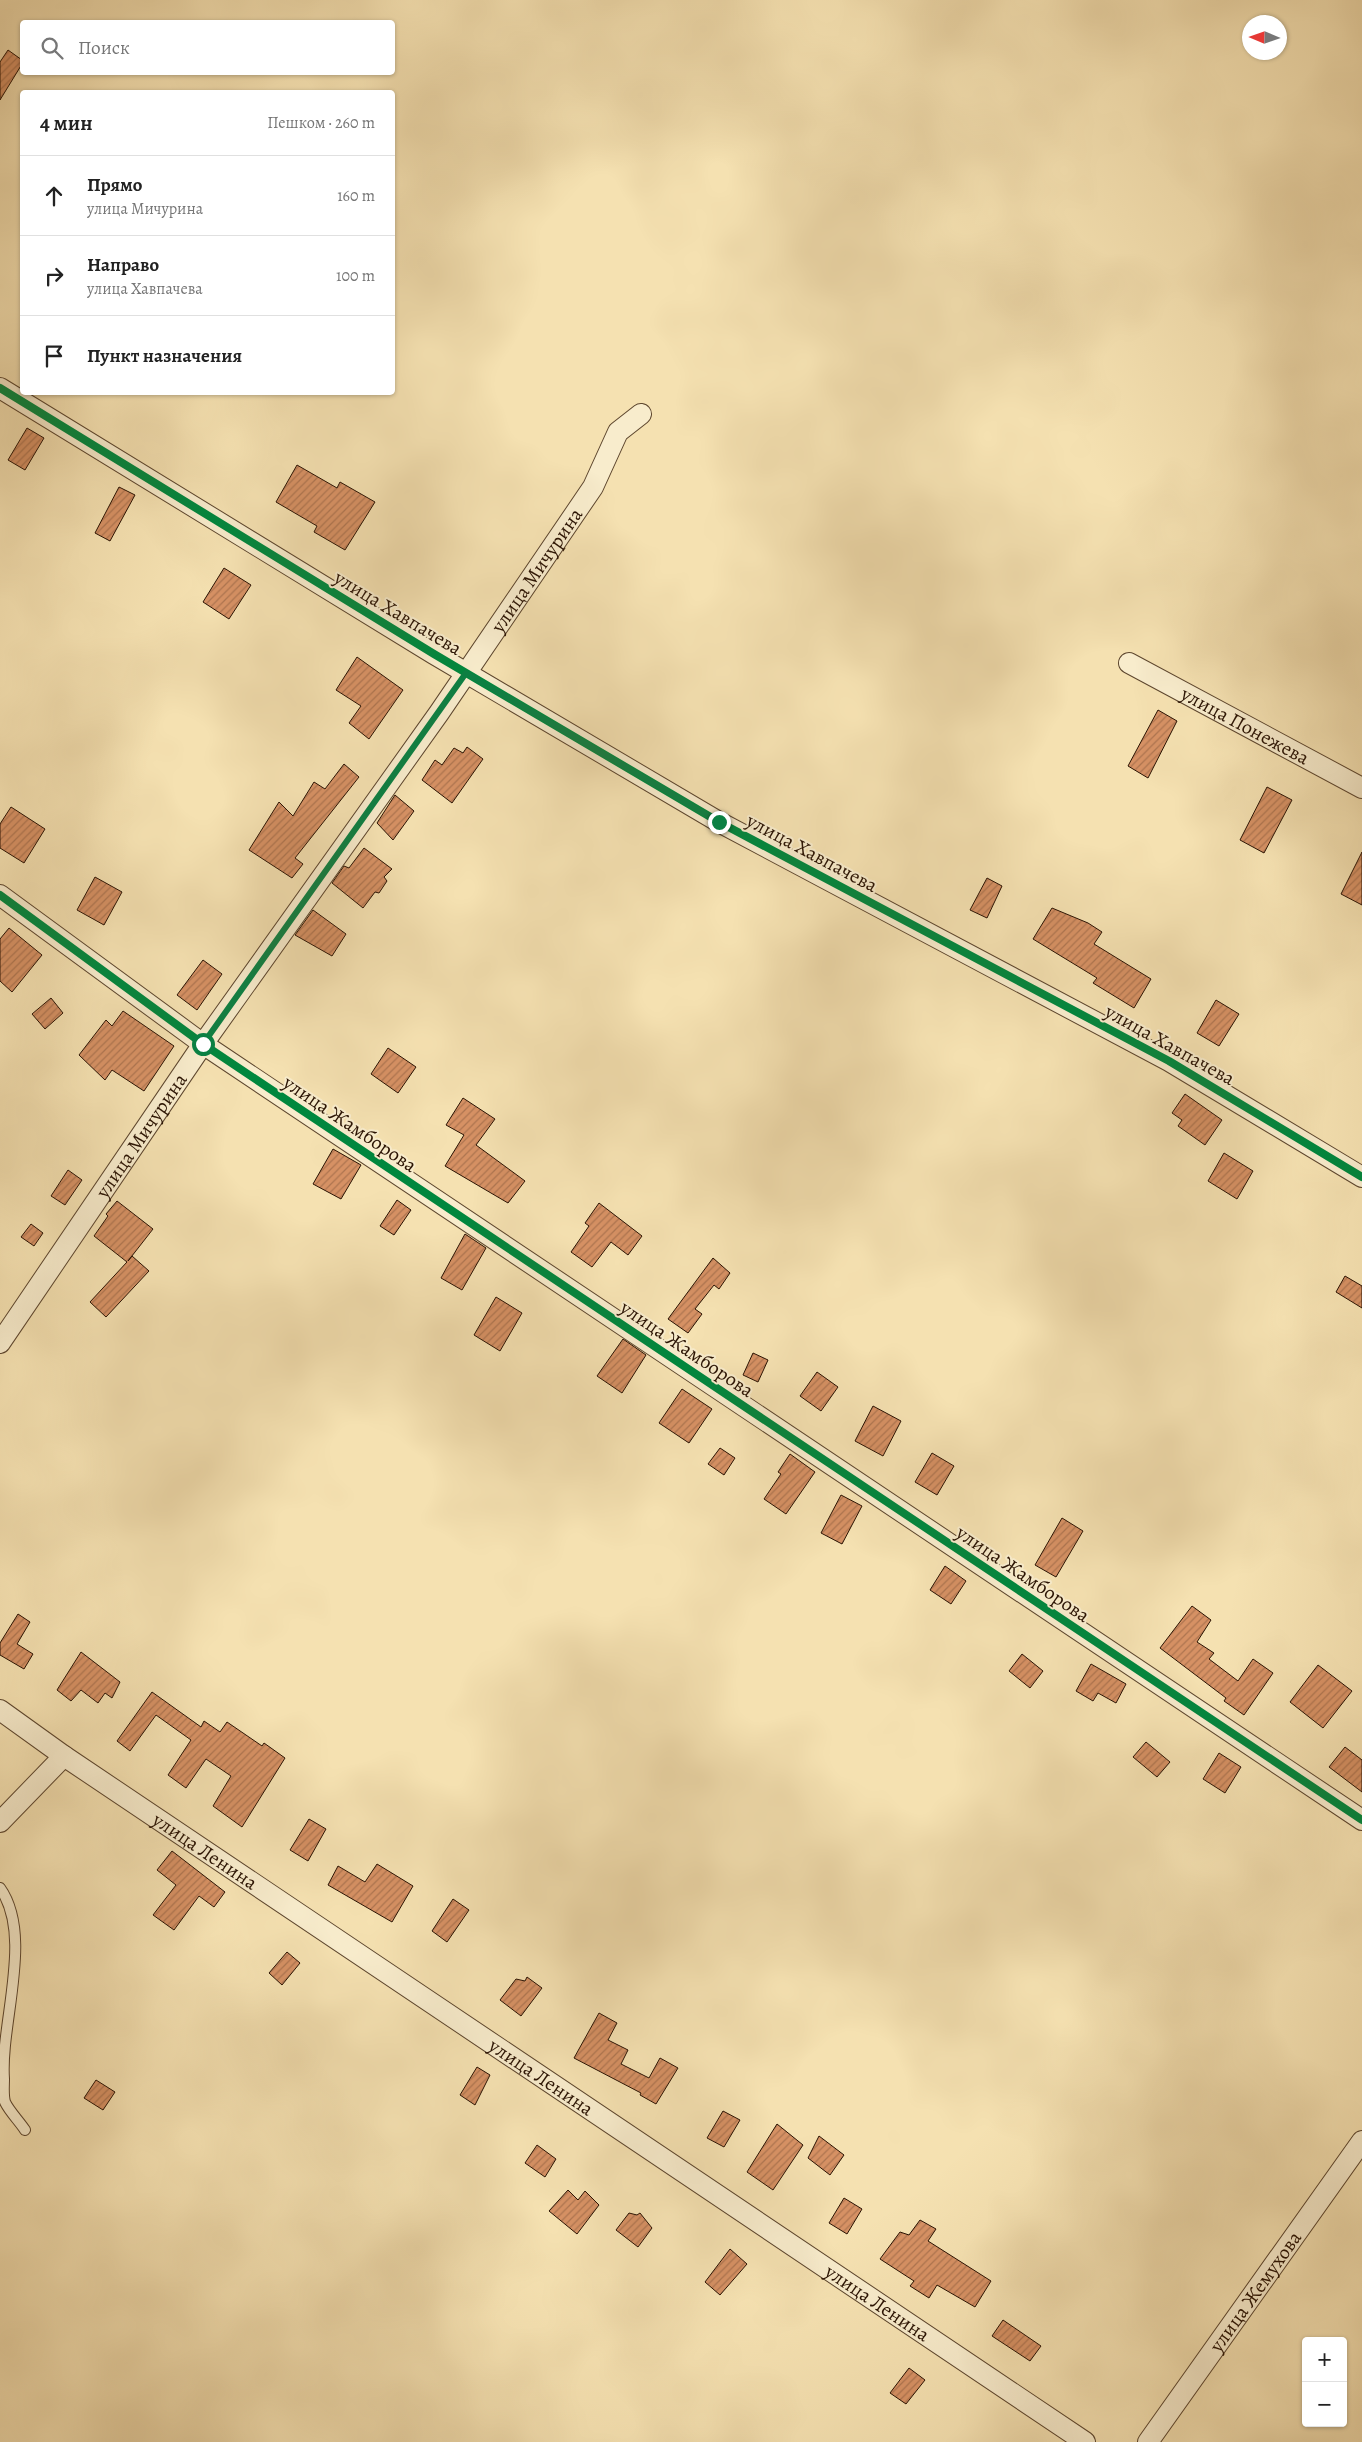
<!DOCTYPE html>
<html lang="ru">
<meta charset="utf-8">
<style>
:root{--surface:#fff;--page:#f2f2f2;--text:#222;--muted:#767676;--line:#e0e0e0}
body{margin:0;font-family:Alegreya,serif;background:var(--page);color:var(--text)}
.controls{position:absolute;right:15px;bottom:15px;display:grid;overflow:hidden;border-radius:5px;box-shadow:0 1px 4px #0004}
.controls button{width:45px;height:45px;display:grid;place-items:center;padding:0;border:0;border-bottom:1px solid var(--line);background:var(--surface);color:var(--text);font:25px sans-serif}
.compass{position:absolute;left:1242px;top:15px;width:45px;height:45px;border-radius:50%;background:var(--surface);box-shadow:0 1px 4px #0004;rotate:272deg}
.stop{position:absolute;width:15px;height:15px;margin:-11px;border:4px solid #0b8043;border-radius:50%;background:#fff}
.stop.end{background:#0b8043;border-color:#fff;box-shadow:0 1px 5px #0008}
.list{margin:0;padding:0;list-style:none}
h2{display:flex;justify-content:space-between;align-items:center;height:65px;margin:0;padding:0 20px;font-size:21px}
h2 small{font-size:16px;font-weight:400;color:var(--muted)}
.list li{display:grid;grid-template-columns:32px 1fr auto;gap:15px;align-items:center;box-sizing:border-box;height:80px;padding:0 20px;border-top:1px solid var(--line)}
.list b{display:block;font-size:19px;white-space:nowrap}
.list p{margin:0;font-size:16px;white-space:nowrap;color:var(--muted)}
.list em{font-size:16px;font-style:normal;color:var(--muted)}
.icon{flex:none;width:28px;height:28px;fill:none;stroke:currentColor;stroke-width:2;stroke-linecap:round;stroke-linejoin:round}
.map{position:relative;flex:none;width:1362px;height:2442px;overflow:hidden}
.search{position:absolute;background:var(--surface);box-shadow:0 1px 4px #0004;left:20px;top:20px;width:375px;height:55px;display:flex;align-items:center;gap:12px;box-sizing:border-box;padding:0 18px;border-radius:5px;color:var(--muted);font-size:19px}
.panel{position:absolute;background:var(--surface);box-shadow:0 1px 4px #0004;left:20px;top:90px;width:375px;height:305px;border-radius:5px}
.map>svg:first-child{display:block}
.building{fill:url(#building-hatch);stroke:#2a1303}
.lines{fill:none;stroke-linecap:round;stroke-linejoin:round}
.lane-casing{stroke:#5d462e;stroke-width:12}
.street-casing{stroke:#5d462e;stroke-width:22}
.lane{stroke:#f8eccc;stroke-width:10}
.street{stroke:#f8eccc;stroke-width:20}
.cycleway-casing{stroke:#f8eccc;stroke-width:11}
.cycleway{stroke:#00873e;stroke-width:8}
.route{stroke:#0b8043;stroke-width:6}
.labels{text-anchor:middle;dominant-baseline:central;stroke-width:4;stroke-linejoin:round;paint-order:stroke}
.street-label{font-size:20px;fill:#2a1303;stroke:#f8eccc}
</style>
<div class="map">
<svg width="1362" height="2442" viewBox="0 0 1362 2442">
<defs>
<pattern id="building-hatch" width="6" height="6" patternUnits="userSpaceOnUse" patternTransform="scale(1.25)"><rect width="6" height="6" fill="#d69164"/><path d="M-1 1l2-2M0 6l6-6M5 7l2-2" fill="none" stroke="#ae7550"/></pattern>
</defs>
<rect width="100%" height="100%" fill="#f5e1b1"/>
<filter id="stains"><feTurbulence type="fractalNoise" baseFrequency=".004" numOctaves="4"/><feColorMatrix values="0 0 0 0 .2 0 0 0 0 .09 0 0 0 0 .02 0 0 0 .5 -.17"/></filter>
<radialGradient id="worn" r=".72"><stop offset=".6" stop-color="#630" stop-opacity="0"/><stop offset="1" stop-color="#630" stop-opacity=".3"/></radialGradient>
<g class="building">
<polygon points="8,50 22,60 22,64 0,100 0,62"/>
<polygon points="27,428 44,438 25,470 8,460"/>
<polygon points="297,465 337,488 340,482 375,502 345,550 314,532 317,526 276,502"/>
<polygon points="119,487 135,495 110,541 95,533"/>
<polygon points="224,568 251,585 229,619 203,602"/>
<polygon points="357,657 403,690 369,739 349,723 361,706 336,690"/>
<polygon points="1158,710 1177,721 1148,778 1128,766"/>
<polygon points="467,747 483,759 452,803 422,780 435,760 442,765 454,748 463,753"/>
<polygon points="344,764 359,777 295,858 303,864 292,878 249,850 279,802 293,816 314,782 325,789"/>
<polygon points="1267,787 1292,800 1264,853 1240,840"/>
<polygon points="395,795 414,811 393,840 377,823"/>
<polygon points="11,807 45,829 24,863 0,848 0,824"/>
<polygon points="364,848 392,869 384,877 387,881 379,893 375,892 363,908 332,883 344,866 349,868"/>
<polygon points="1362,852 1362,905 1341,894"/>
<polygon points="95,877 122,892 104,925 77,910"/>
<polygon points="987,878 1002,886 987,918 970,910"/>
<polygon points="1052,908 1088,923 1102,932 1094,944 1151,979 1134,1008 1093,983 1097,978 1033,939"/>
<polygon points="313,910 346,934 332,956 295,935"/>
<polygon points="9,928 42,955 12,992 0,981 0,939"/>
<polygon points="203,960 222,974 197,1010 177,995"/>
<polygon points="51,998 63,1013 45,1029 32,1014"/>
<polygon points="1216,1000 1239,1014 1219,1046 1197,1033"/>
<polygon points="123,1011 174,1046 144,1091 112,1070 105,1080 79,1055 106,1020 112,1026"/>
<polygon points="388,1048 416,1067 398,1093 371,1074"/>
<polygon points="1185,1094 1222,1120 1205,1145 1178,1126 1182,1120 1172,1113"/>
<polygon points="463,1098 495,1119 476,1145 525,1181 508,1203 445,1166 464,1135 446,1125"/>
<polygon points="333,1149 361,1165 341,1199 313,1184"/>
<polygon points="1224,1153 1253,1171 1237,1199 1208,1181"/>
<polygon points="68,1170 82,1180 65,1205 51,1196"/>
<polygon points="397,1200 411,1210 394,1235 380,1226"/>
<polygon points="117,1201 153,1229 128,1261 132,1256 149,1271 106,1317 90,1302 127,1262 94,1236 108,1216 106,1214"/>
<polygon points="599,1203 642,1236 628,1255 611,1242 592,1267 571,1252 589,1226 585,1223"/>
<polygon points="31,1224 43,1233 34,1246 21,1237"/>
<polygon points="465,1234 486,1248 462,1290 441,1278"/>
<polygon points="713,1258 730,1273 719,1289 714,1285 695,1309 702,1314 688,1333 668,1319"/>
<polygon points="1345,1276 1362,1286 1362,1308 1336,1292"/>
<polygon points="496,1297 522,1313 500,1351 474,1335"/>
<polygon points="623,1339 646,1355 622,1393 597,1376"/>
<polygon points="753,1353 768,1360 758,1382 743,1375"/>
<polygon points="817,1372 838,1387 821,1411 800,1396"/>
<polygon points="682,1389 712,1409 689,1443 659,1423"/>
<polygon points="873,1406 901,1421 883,1456 855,1441"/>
<polygon points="720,1448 735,1458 724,1475 708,1464"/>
<polygon points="932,1453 954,1466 937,1495 915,1482"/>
<polygon points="790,1454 815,1472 786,1514 764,1499 781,1474 778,1472"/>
<polygon points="841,1495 862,1506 842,1544 821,1533"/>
<polygon points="1062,1518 1083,1531 1056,1577 1035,1565"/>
<polygon points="945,1566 966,1581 951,1604 930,1590"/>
<polygon points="1192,1606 1211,1620 1197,1642 1214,1653 1209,1659 1238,1681 1253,1659 1273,1673 1244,1715 1224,1701 1226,1698 1160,1648"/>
<polygon points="18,1614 30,1622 17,1644 33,1654 24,1669 0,1655 0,1643"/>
<polygon points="81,1652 120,1682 112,1698 105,1693 98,1703 81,1690 71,1701 57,1690"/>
<polygon points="1022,1654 1043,1671 1030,1688 1009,1671"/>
<polygon points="1091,1664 1126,1684 1116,1703 1098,1693 1093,1701 1076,1691"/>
<polygon points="1318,1665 1352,1691 1323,1728 1290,1702"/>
<polygon points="152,1692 201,1727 204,1721 220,1732 227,1722 262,1746 264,1743 285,1758 242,1827 213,1806 231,1776 206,1759 186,1788 168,1775 191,1740 156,1715 130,1751 117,1741"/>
<polygon points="1146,1742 1170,1762 1157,1777 1133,1757"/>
<polygon points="1345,1747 1362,1760 1362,1792 1329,1767"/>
<polygon points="1219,1753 1241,1767 1225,1793 1203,1779"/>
<polygon points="309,1819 326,1829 308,1861 290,1850"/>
<polygon points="172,1851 225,1892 214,1907 199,1896 174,1930 153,1915 176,1885 157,1870"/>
<polygon points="377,1864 413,1886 392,1922 328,1885 338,1866 365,1882"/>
<polygon points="453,1899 469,1910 447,1942 432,1931"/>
<polygon points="287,1952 300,1963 282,1985 269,1973"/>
<polygon points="527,1977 542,1988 521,2016 500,2000 516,1979 525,1981"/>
<polygon points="599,2013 617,2023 608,2040 628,2050 621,2064 649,2078 660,2058 678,2068 656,2104 640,2095 641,2093 574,2058"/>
<polygon points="477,2067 490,2075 475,2105 460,2095"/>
<polygon points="96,2080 115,2092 103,2110 84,2098"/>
<polygon points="723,2111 740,2120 724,2147 707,2138"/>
<polygon points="777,2124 803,2145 773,2190 747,2172"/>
<polygon points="819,2136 844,2155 830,2175 808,2158"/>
<polygon points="537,2145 556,2159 545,2177 525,2163"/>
<polygon points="568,2190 578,2200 585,2191 599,2205 577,2234 549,2211"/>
<polygon points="844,2198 862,2209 847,2234 829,2223"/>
<polygon points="629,2213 637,2215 640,2213 652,2228 638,2247 616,2230"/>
<polygon points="920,2220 936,2229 928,2241 991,2281 975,2307 937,2285 929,2298 910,2286 914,2281 880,2259 900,2232 909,2235"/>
<polygon points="730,2249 747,2264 720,2295 705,2282"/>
<polygon points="1003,2320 1041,2346 1030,2361 992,2336"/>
<polygon points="909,2368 925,2380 906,2404 890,2393"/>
</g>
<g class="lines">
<defs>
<path id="lane" d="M0,1888c34,48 0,135 4,191 0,7 -1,16 1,23 4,9 15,20 20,28"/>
<g id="street">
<polyline points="0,388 434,654 719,822 1169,1061 1362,1177"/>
<path id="s1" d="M1129,663l233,125"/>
<polyline points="0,895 203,1044 1362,1820"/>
<path id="s2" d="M0,1343l203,-299 236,-331 154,-226 25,-55 23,-18"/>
<path id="s3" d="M0,1710l64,46 1021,686"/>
<polyline points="0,1822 64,1756"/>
<path id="s4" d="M1148,2442l214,-301"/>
</g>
</defs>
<use href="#lane" class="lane-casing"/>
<use href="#street" class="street-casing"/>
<use href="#lane" class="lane"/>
<use href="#street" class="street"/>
<defs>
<g id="cycleway">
<polyline points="0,388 434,654 719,822 1169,1061 1362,1177"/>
<polyline points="0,895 203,1044 1362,1820"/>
</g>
</defs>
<use href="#cycleway" class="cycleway-casing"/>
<use href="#cycleway" class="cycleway"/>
</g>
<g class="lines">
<polyline class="route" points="203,1044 466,673 719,822"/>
</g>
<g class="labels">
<g class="street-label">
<text stroke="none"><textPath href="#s2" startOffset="941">улица Мичурина</textPath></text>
<text transform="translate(398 613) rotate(31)">улица Хавпачева</text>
<text stroke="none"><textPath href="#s1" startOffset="132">улица Понежева</textPath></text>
<text transform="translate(812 853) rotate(28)">улица Хавпачева</text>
<text transform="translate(1170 1045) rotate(29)">улица Хавпачева</text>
<text transform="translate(350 1124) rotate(34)">улица Жамборова</text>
<text stroke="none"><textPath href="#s2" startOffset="251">улица Мичурина</textPath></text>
<text transform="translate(687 1349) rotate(34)">улица Жамборова</text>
<text transform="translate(1023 1574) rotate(34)">улица Жамборова</text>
<text stroke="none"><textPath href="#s3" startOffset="249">улица Ленина</textPath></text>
<text stroke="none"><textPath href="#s3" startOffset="654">улица Ленина</textPath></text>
<text stroke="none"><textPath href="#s4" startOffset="185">улица Жемухова</textPath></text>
<text stroke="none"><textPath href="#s3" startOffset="1059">улица Ленина</textPath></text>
</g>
</g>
<rect width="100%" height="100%" filter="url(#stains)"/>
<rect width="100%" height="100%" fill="url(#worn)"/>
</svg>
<div class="controls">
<button>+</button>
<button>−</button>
</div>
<svg class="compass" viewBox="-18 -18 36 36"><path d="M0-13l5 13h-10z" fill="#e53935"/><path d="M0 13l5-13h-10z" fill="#767676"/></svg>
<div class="stop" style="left:203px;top:1044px"></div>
<div class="stop end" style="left:719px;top:822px"></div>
<div class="search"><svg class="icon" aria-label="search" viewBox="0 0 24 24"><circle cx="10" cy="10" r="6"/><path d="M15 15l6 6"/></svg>Поиск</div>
<section class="panel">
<h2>4 мин<small>Пешком · 260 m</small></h2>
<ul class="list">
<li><svg class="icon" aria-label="ahead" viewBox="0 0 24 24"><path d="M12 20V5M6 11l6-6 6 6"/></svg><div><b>Прямо</b><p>улица Мичурина</p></div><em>160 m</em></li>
<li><svg class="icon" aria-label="right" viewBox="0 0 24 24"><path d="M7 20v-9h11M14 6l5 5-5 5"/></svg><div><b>Направо</b><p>улица Хавпачева</p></div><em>100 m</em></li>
<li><svg class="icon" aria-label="arrive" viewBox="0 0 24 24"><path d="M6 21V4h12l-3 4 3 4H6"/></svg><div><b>Пункт назначения</b></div></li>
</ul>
</section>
</div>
